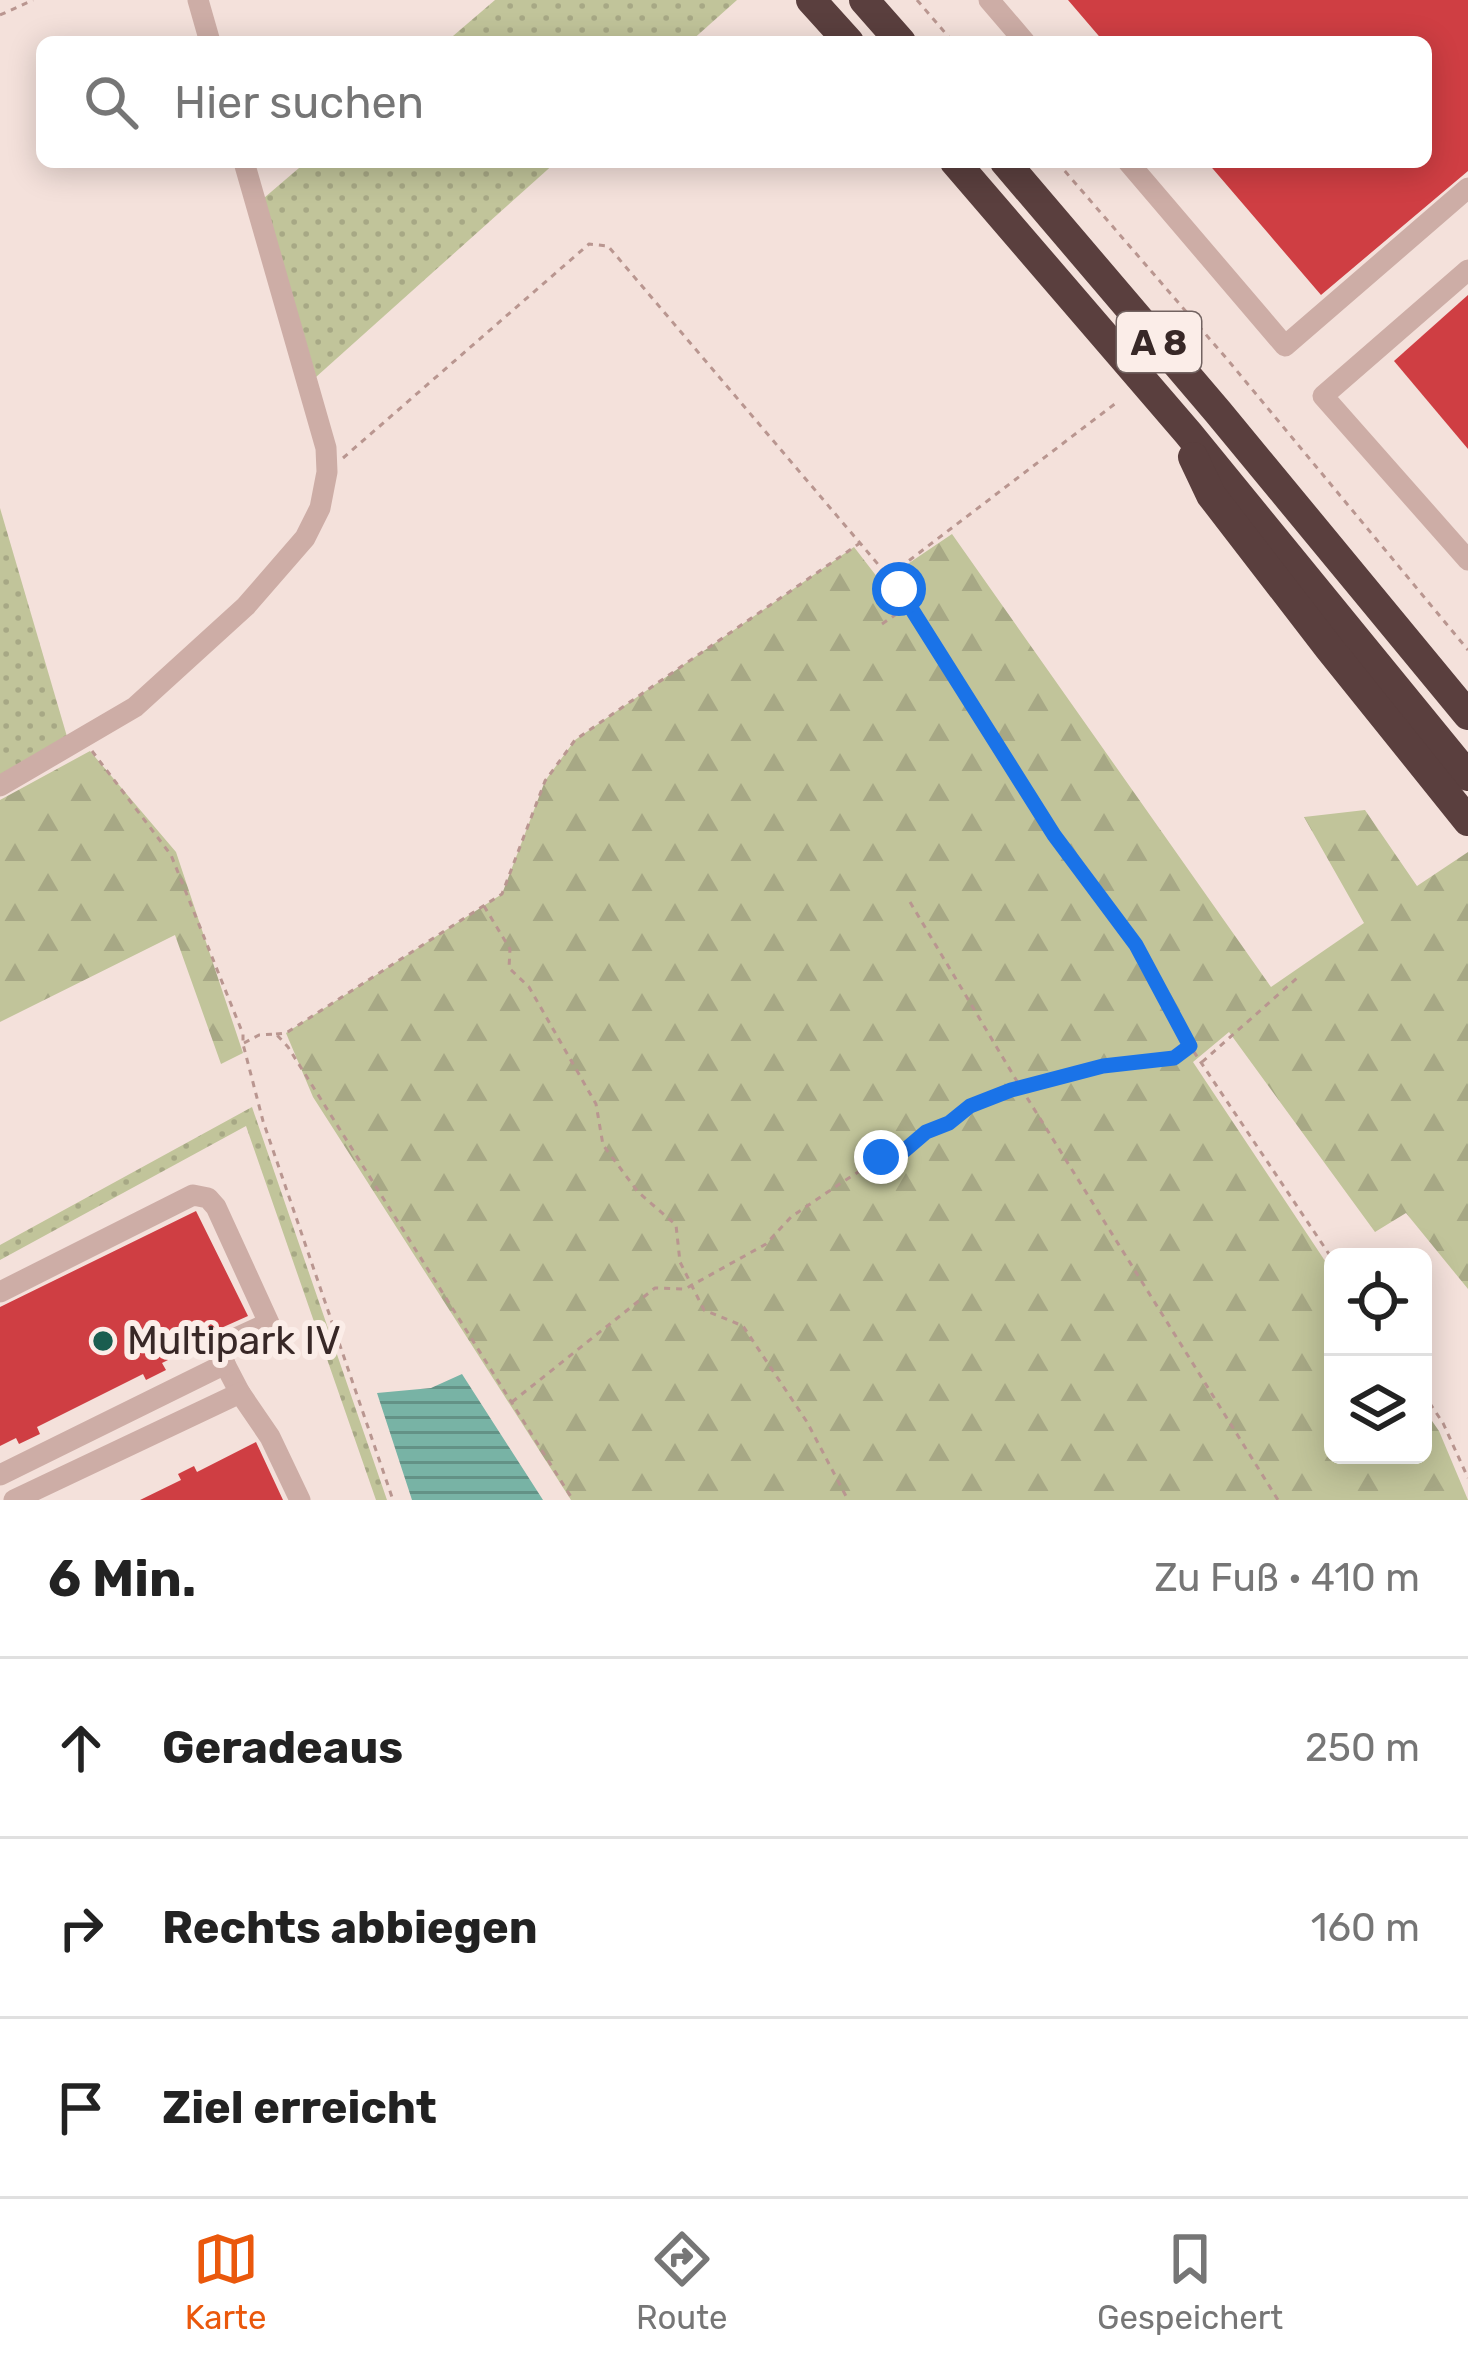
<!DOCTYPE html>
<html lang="de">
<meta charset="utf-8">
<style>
:root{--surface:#fff;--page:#f2f2f2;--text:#222;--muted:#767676;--line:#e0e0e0;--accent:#ea580c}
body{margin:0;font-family:Rubik,sans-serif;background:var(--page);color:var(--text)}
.controls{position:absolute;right:36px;bottom:36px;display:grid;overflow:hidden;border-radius:18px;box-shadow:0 6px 30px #0003}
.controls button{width:108px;height:108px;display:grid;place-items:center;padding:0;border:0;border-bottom:3px solid var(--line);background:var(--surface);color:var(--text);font:60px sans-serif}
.stop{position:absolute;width:36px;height:36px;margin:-27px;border:9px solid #1a73e8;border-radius:50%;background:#fff}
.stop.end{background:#1a73e8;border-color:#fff;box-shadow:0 3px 12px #0008}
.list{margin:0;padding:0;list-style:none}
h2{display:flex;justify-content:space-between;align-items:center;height:156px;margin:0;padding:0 48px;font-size:51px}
h2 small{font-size:39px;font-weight:400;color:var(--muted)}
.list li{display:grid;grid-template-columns:78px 1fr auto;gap:36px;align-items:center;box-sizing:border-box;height:180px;padding:0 48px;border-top:3px solid var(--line)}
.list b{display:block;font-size:45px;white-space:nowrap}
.list em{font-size:39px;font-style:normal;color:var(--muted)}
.icon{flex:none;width:66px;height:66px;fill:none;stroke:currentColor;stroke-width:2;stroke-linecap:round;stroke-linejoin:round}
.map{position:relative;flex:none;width:1468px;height:1500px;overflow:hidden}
.search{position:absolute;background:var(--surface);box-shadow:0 6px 30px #0003;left:36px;right:36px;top:36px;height:132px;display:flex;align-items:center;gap:30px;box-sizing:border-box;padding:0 42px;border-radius:18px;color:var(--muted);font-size:45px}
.sheet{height:696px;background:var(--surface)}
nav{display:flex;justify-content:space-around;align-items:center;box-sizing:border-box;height:168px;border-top:3px solid var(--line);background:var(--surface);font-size:33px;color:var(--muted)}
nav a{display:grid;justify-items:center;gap:6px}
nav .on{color:var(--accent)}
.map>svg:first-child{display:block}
.grass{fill:url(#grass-dots)}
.forest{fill:url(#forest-firs)}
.water{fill:url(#water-rules)}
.building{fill:#cf3e43}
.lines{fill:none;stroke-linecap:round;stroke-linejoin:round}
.path{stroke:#b99690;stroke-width:3;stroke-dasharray:6 6;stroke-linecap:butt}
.minor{stroke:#cdada6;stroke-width:21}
.highway{stroke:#5a3f3e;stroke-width:30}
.route{stroke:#1a73e8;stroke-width:15}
.poi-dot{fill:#1a5d4f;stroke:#fbede8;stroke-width:4.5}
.labels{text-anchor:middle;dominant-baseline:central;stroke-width:12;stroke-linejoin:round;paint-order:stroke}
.shield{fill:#fbede8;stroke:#726361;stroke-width:3}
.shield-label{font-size:36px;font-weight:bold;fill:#382827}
.poi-label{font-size:39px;fill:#382827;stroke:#fbede8;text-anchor:start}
</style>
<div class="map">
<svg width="1468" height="1500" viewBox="0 0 1468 1500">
<defs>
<pattern id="grass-dots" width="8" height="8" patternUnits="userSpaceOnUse" patternTransform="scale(3)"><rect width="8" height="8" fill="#c1c49a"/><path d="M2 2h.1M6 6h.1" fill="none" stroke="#a7a885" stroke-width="1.8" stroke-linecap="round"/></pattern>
<pattern id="forest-firs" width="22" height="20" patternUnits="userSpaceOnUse" patternTransform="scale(3)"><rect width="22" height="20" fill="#c1c49a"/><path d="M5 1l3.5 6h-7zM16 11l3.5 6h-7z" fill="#a7a885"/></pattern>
<pattern id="water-rules" width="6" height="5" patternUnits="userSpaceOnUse" patternTransform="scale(3)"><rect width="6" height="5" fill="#78b3a5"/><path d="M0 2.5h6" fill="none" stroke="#639286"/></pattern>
</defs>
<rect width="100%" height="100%" fill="#f4e1db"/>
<g class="grass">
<polygon points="495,0 737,0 690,42 446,42"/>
<polygon points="306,162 556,162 316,377 264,198"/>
<polygon points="0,508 68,740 0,779"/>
<polygon points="252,1107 387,1500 376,1500 246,1126 0,1260 0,1245"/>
</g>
<g class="forest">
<polygon points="952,534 1271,987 1364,923 1304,817 1365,810 1417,886 1468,852 1468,1289 1406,1213 1375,1232 1229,1032 1193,1062 1333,1273 1333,1455 1423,1455 1423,1408 1439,1431 1468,1500 571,1500 313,1097 286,1033 502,894 545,781 575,740 854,547 881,582"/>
<polygon points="90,751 176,852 243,1053 221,1064 175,935 0,1022 0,800"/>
</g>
<polygon class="water" points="462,1374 543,1500 412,1500 377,1393 431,1388"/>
<g class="building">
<polygon points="1068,0 1468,0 1468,171 1321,295 1207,162 1426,162 1426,42 1104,42"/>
<polygon points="1468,295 1468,449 1394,361"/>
<polygon points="196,1211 248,1316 210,1333 202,1343 162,1363 166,1370 146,1380 143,1374 37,1427 40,1434 19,1444 16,1438 0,1446 0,1307"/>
<polygon points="256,1442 283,1500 140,1500 181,1480 178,1474 194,1466 197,1472"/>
</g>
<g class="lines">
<g class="path">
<polyline points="917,0 953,42"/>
<polyline points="0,15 33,0"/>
<polyline points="1057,162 1227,359 1468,650"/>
<polyline points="343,458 589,244 608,246 899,589 1054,835 1136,945 1190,1046 1333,1260"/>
<polyline points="890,575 1116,403"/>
<polyline points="882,624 908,606"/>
<polyline points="92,751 171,855 243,1034 243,1044 263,1121 393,1500"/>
<polyline points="910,902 1021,1088 1278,1500"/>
<polyline points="484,906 510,949 509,968 529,987 596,1104 603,1145 638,1192 676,1225 680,1262 704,1310 743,1326 807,1422 848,1500"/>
<polyline points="276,1034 286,1033 502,894 545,781 575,740 860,543"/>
<polyline points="244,1043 259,1035 276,1034 288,1047 573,1500"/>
<polyline points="1202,1062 1297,978"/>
<polyline points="1423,1393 1443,1423 1468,1478"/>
<polyline points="512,1402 655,1288 685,1289 766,1244 791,1217 844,1181 882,1157 905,1150 926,1132 949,1123 971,1105 1011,1090 1103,1066 1174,1058 1188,1047"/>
</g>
<g class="minor">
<polyline points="198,0 210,42"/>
<polyline points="989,0 1025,42"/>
<polyline points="1128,162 1285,346 1468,188"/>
<polyline points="1468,270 1323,396 1468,560"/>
<polyline points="0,786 135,707 246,606 305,538 320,508 327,472 326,448 244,162"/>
<polyline points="0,1292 193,1195 208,1198 216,1207 269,1323 216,1347 240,1393"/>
<polyline points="0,1475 225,1364"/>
<polyline points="14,1500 240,1393 270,1437 300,1500"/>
</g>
<g class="highway">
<polyline points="811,0 849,42"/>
<polyline points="864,0 901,42"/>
<polyline points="955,162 1188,433 1468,776"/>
<polyline points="1005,162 1218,412 1468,715"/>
<polyline points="1193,457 1211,495 1329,648 1468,821"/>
</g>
</g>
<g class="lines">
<polyline class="route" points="881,1157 905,1150 926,1132 949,1123 970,1106 1011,1090 1103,1066 1174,1058 1190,1046 1136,945 1054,835 899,589"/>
</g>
<circle class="poi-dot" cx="103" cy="1341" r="12"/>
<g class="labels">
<rect class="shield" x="1117" y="312" width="84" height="60" rx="9"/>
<g class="shield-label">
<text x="1159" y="342">A 8</text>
</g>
<g class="poi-label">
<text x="127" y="1341">Multipark IV</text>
</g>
</g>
</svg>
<div class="controls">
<button><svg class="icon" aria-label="locate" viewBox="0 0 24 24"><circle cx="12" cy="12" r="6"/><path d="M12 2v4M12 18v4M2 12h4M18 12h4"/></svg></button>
<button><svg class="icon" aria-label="layers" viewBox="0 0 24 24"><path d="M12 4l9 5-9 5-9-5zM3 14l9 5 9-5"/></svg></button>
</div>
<div class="stop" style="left:899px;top:589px"></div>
<div class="stop end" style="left:881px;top:1157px"></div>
<div class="search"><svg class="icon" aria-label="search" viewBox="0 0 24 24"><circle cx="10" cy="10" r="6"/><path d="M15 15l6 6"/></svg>Hier suchen</div>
</div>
<section class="sheet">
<h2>6 Min.<small>Zu Fuß · 410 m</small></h2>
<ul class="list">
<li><svg class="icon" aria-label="ahead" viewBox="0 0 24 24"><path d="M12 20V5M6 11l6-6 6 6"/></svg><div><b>Geradeaus</b></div><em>250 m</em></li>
<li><svg class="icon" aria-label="right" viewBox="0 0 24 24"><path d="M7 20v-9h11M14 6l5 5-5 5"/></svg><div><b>Rechts abbiegen</b></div><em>160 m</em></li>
<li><svg class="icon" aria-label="arrive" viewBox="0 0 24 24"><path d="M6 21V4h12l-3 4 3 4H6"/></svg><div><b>Ziel erreicht</b></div></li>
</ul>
</section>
<nav>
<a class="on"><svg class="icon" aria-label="map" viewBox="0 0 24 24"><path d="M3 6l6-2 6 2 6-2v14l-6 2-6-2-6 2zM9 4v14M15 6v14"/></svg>Karte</a>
<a><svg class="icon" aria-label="directions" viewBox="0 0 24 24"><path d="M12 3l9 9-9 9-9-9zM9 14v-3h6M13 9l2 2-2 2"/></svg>Route</a>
<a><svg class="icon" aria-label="saved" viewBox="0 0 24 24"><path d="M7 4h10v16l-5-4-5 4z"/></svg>Gespeichert</a>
</nav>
